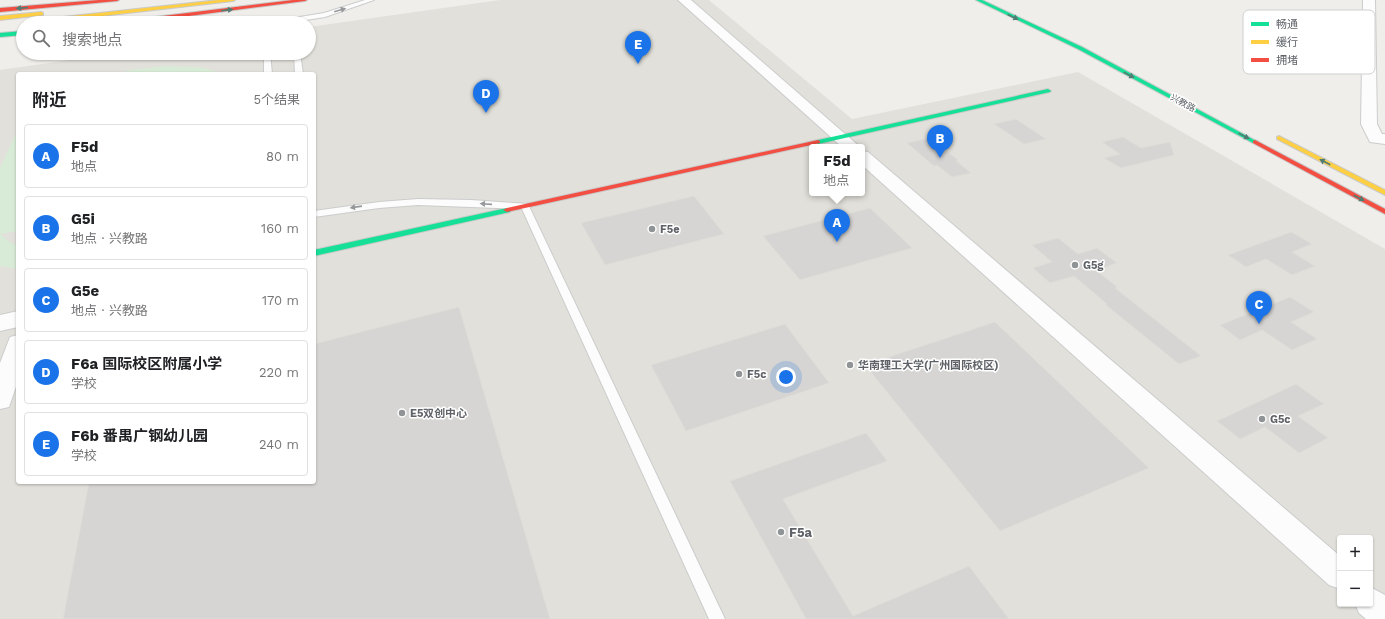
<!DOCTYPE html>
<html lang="zh">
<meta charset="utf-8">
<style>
:root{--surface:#fff;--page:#f6f6f6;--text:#202124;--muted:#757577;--line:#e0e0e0;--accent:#1a73e8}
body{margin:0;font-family:"Work Sans","Noto Sans SC",sans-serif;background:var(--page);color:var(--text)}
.controls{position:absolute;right:12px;bottom:12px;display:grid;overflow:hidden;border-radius:4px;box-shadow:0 1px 3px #0004}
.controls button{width:36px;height:36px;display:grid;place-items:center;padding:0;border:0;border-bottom:1px solid var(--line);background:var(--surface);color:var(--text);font:20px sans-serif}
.you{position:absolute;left:786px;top:377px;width:14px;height:14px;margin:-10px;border:3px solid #fff;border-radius:50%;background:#1a73e8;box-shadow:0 0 0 6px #1a73e833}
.badge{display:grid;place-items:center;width:26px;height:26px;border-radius:50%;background:var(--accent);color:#fff;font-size:13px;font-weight:700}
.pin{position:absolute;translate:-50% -33px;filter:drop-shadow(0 1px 2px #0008)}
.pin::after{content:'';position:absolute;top:21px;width:14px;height:12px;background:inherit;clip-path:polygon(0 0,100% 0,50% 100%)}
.popup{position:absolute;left:809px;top:144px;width:56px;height:52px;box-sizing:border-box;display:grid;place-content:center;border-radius:4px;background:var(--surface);filter:drop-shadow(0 1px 3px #0005);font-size:13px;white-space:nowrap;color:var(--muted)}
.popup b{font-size:15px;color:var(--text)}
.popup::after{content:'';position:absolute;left:50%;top:100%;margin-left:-8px;border:8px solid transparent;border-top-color:var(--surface)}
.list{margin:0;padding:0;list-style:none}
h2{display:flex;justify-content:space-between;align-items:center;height:52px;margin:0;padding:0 16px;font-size:17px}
h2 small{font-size:13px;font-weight:400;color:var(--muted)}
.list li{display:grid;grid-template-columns:26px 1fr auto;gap:12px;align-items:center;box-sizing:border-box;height:64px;margin:0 8px 8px;padding:0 8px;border:1px solid var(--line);border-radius:4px}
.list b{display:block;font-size:15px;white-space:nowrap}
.list p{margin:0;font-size:13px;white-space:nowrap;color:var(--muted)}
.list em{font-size:13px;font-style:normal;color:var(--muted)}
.icon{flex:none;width:22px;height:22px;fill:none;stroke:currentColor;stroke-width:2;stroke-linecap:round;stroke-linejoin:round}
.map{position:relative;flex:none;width:1385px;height:619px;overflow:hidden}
.search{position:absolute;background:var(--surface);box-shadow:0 1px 3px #0004;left:16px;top:16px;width:300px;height:44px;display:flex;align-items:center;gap:10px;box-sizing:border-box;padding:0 14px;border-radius:22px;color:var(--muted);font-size:15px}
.panel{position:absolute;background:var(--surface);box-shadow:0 1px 3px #0004;left:16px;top:72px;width:300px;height:412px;border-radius:4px}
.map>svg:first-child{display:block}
.education{fill:#e2e0da;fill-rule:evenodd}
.green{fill:#d8ebd6}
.building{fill:#d6d5d3;stroke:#deddd9}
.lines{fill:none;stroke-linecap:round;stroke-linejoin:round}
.lane-casing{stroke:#cbcccc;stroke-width:2}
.street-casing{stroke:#cbcccc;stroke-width:2}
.fast-casing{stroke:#cacacb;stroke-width:2}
.slow-casing{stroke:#cacacb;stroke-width:2}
.jam-casing{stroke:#cacacb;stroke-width:2}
.lane{fill:#fdfcfc;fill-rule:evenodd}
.street{fill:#fdfcfc;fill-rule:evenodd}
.fast{fill:#16e098;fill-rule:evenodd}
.slow{fill:#ffcf43;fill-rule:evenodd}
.jam{fill:#f24e42;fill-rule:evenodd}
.oneway{fill:#507c72}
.oneway2{fill:#96999c}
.poi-dot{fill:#919496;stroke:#fff;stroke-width:1.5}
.labels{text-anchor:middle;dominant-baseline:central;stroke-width:3;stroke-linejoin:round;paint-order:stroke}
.far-street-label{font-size:9px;fill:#5f6368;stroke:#fff}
.poi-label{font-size:11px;font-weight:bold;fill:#5f6368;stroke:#fff;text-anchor:start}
.near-poi-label{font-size:13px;font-weight:bold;fill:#5f6368;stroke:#fff;text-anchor:start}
.key{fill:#fff;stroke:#cfd0d2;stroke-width:1}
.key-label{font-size:11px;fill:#5f6368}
</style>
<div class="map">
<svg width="1385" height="619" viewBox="0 0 1385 619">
<rect width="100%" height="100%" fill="#efeeea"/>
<path class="education" d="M500,0h209l143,119 226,-47 307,177v370h-1385v-549l119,-17h190v-26zM18,74h296v408h-296zM812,147h50v46h-50zM1340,538h30v66h-30z"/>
<g class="green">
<path d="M164,66c18,1 41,-1 56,8h-104l15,-4z"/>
<polygon points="18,129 18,231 0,234 12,244 18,245 18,269 0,266 0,168"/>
</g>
<g class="building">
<polygon points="1016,119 1046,139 1024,144 994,124"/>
<polygon points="1123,137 1141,148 1170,142 1174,155 1121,168 1104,158 1120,154 1102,142"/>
<polygon points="930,138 958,160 956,161 971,173 952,177 937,165 934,166 907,143"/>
<polygon points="694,196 724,234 605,265 581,223"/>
<polygon points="870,208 912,248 800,280 763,236"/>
<polygon points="1291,232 1312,244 1292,252 1315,266 1292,275 1266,259 1246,267 1228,255"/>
<polygon points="1058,238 1078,254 1097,248 1117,263 1096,270 1117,287 1115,288 1201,356 1179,364 1106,305 1107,304 1074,276 1050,283 1033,268 1052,262 1032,245"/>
<polygon points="1290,297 1314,312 1291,322 1317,339 1292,350 1262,330 1240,340 1220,325"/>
<polygon points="459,307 550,619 63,619 89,482 314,482 314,344"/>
<polygon points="995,322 1149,468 1000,531 865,365"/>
<polygon points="785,324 829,383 686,431 651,365"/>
<polygon points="1296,384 1324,404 1298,416 1328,438 1299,453 1265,427 1240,439 1217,421"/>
<polygon points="866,433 887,461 783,499 853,616 969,566 1009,619 806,619 730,481"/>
</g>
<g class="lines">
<defs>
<g id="lane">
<polygon points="365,0 374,0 325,17 287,23 272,23 275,21 324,13"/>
<polygon points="264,53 270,53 272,74 264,74"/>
<polygon points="294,53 300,53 303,74 295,74"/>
<polygon points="418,199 471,200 528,204 725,619 709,619 522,209 418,205 379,208 314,217 314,211 379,202"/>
</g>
<g id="street">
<polygon points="678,0 691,0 860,147 842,147"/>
<polygon points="1363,0 1375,0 1377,124 1382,134 1385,134 1385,144 1370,142 1361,124"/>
<polygon points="862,151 868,152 1340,556 1340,589 1329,585 862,165"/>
<polygon points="18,311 18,327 0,331 0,315"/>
<polygon points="18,335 18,381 9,407 0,409 0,363 10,337"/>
<polygon points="1370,587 1385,595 1385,619 1366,619 1359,613 1355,604 1370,604"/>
</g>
<g id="fast">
<polygon points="976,0 982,0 1082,47 1258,142 1257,143 1253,143 1078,49"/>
<polygon points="23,31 23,35 0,37 0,33"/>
<polygon points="1048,89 1051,91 1050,92 818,144 815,142 818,140"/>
<polygon points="507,208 511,210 510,212 314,256 314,250"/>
</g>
<g id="slow">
<polygon points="219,0 235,0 233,1 40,23 23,23 26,21"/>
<polygon points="41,12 43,13 43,15 0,20 0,16"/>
<polygon points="1279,136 1385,190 1385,195 1277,139 1277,137"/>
</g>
<g id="jam">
<polygon points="99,0 119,0 117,1 0,12 0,8"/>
<polygon points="293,0 307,0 305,1 135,23 119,23 122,21"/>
<polygon points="818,140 820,141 820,143 507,212 503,210 507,208"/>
<polygon points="1255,140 1385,209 1385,214 1253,143 1253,141"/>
</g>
</defs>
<use href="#lane" class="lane-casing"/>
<use href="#street" class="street-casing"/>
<use href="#fast" class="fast-casing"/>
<use href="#slow" class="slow-casing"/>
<use href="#jam" class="jam-casing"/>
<use href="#lane" class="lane"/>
<use href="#street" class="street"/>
<use href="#fast" class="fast"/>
<use href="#slow" class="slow"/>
<use href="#jam" class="jam"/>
</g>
<defs><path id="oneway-solid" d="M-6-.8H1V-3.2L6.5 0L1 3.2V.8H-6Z"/></defs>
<g class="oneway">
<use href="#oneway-solid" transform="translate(22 8) rotate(175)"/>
<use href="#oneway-solid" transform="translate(227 10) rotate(-7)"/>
<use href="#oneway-solid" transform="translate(1013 17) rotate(25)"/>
<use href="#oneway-solid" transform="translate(1129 75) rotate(28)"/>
<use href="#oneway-solid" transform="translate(1244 136) rotate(28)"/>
<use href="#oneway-solid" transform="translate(1325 162) rotate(-153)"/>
<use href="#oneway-solid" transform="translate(1359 198) rotate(28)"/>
</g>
<g class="oneway2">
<use href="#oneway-solid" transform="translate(340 10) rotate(-16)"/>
<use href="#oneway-solid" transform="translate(486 204) rotate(-176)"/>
<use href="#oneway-solid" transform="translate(356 207) rotate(172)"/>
</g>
<g class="poi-dot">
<circle cx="652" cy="229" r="4"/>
<circle cx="1075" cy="265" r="4"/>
<circle cx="850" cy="365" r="4"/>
<circle cx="739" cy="374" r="4"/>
<circle cx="402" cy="413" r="4"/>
<circle cx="1262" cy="419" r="4"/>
<circle cx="781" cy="532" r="4"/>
</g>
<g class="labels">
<g class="far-street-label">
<text transform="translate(1183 103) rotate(28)">兴教路</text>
</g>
<g class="poi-label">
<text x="660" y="229">F5e</text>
<text x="1083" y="265">G5g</text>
<text x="858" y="365">华南理工大学(广州国际校区)</text>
<text x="747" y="374">F5c</text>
<text x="410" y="413">E5双创中心</text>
<text x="1270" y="419">G5c</text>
</g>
<g class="near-poi-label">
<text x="789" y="532">F5a</text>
</g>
</g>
<rect x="1243" y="10" width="132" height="64" rx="6" class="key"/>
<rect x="1251" y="22" width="18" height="4" fill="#16e098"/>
<rect x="1251" y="40" width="18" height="4" fill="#ffcf43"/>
<rect x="1251" y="58" width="18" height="4" fill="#f24e42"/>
<g class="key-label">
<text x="1276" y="28">畅通</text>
<text x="1276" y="46">缓行</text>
<text x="1276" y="64">拥堵</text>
</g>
</svg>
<div class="controls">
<button>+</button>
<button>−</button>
</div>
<div class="you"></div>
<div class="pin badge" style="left:837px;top:242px">A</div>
<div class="popup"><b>F5d</b>地点</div>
<div class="pin badge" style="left:940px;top:158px">B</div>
<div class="pin badge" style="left:1259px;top:324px">C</div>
<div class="pin badge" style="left:486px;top:113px">D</div>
<div class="pin badge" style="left:638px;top:64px">E</div>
<div class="search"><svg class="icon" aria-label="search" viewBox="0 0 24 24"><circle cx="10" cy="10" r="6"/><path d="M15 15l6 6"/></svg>搜索地点</div>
<section class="panel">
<h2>附近<small>5个结果</small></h2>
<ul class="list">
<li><span class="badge">A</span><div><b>F5d</b><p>地点</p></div><em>80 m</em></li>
<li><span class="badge">B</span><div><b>G5i</b><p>地点 · 兴教路</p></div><em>160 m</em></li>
<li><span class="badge">C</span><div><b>G5e</b><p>地点 · 兴教路</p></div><em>170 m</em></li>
<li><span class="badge">D</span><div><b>F6a 国际校区附属小学</b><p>学校</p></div><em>220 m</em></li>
<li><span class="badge">E</span><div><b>F6b 番禺广钢幼儿园</b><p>学校</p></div><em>240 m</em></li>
</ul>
</section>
</div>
